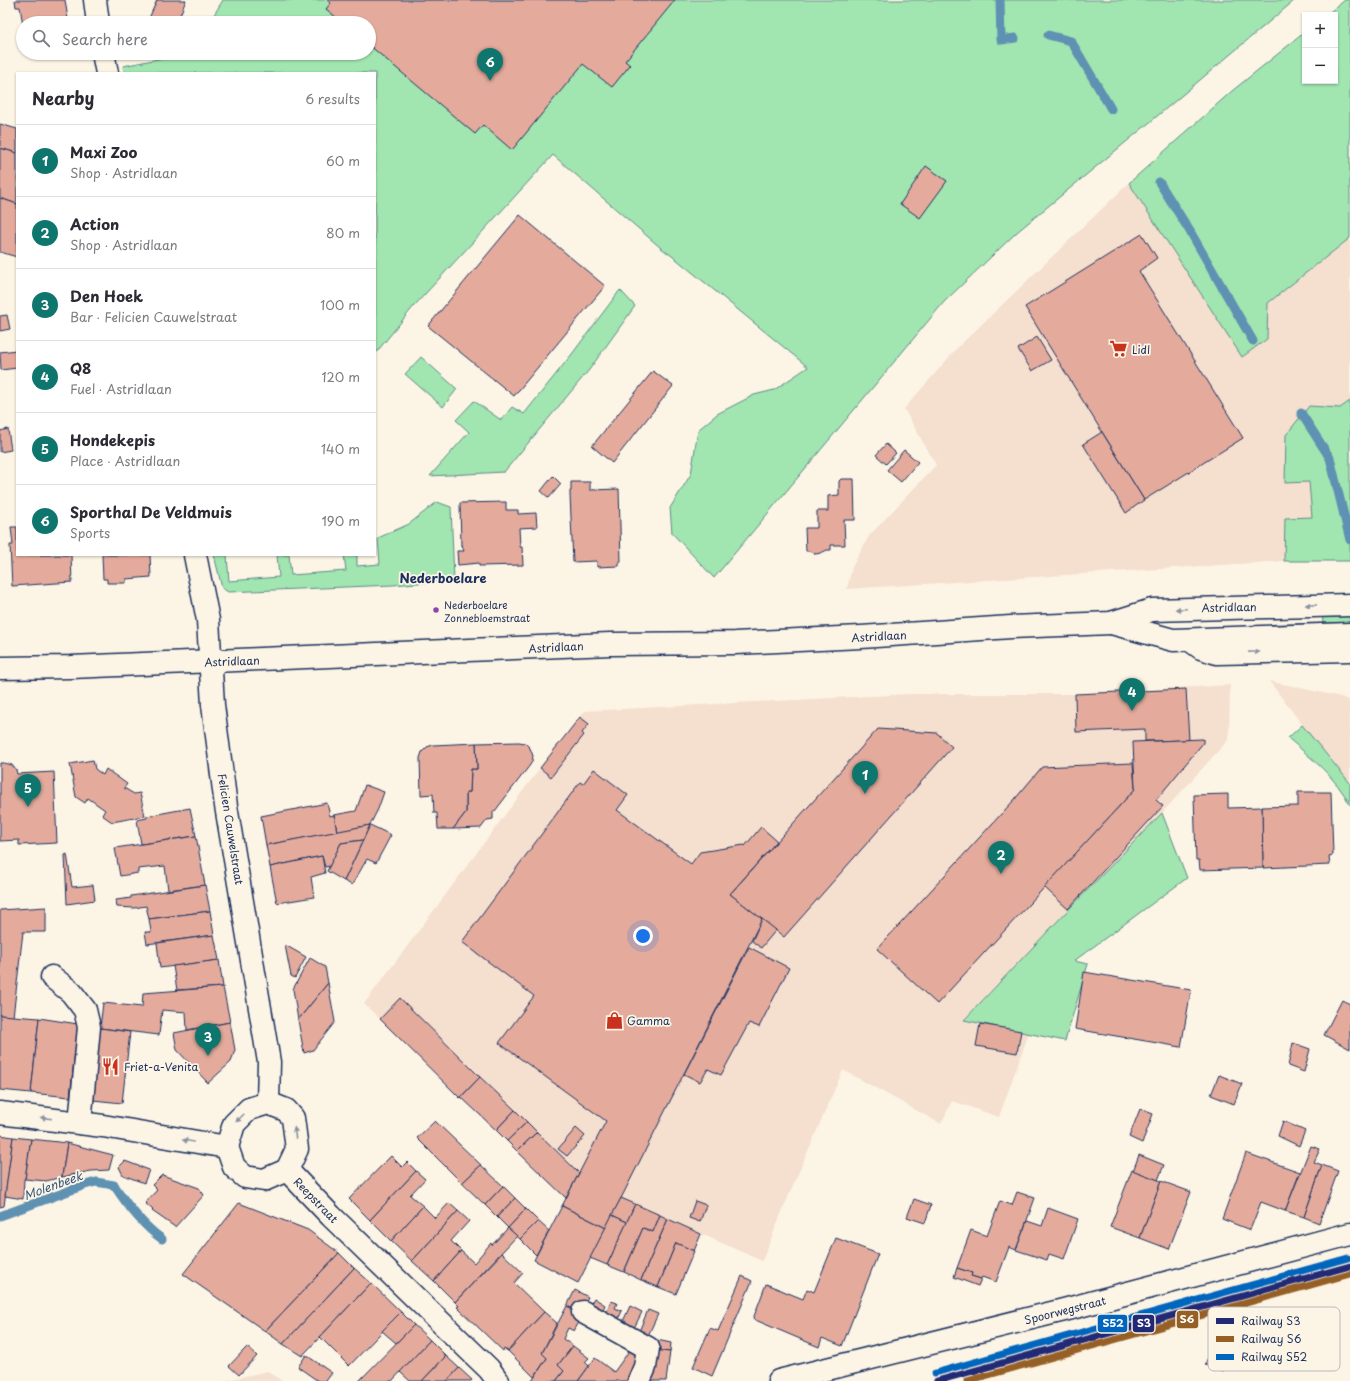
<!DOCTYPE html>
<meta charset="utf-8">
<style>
:root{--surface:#fff;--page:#f7f7f7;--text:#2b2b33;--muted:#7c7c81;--line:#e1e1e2;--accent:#0f766e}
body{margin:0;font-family:"Playpen Sans",sans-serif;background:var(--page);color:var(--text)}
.controls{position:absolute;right:12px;top:12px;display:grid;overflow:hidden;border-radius:0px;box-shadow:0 1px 3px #0004}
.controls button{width:36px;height:36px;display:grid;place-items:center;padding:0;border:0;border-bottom:1px solid var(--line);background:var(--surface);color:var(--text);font:20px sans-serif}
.you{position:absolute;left:643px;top:936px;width:14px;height:14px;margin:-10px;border:3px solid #fff;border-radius:50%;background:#1a73e8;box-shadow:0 0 0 6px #1a73e833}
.badge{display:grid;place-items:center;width:26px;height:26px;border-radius:50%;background:var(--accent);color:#fff;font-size:13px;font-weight:700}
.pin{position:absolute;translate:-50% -33px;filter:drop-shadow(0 1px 2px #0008)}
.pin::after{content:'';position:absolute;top:21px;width:14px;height:12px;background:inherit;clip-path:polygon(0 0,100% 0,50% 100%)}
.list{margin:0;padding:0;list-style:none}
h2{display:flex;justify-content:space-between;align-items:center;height:52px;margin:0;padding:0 16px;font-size:17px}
h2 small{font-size:13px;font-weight:400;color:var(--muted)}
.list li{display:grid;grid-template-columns:26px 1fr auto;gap:12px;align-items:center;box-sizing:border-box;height:72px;padding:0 16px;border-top:1px solid var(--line)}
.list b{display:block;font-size:15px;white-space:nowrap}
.list p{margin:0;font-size:13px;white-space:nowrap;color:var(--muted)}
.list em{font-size:13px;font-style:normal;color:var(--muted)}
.icon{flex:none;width:22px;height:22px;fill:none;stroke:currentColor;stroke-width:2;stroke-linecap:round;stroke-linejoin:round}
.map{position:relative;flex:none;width:1350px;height:1381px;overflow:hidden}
.search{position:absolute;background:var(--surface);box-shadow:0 1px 3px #0004;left:16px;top:16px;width:360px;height:44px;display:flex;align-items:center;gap:10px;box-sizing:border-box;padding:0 14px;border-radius:22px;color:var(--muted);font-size:15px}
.panel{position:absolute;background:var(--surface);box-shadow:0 1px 3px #0004;left:16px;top:72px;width:360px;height:484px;border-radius:0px}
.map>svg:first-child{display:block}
.built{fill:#f5dfcf}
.green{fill:#a1e5b0;stroke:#5e8a87}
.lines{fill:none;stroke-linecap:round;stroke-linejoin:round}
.stream{stroke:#5e91b3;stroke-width:9}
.building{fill:#e4ab9d;stroke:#1b2f5e}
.minor-casing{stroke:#1b2f5e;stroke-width:25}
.secondary-casing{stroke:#1b2f5e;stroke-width:25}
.primary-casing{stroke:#1b2f5e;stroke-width:25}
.minor{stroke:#fcf5e5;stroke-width:22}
.secondary{stroke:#fcf5e5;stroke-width:22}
.primary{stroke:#fcf5e5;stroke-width:22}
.rail-1-casing{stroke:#fcf5e5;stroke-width:10}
.rail-2-casing{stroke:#fcf5e5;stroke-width:10}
.rail-3-casing{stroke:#fcf5e5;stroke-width:10}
.rail-1{stroke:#222975;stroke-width:7}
.rail-2{stroke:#965f26;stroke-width:7}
.rail-3{stroke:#0065bd;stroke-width:7}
.oneway{fill:#8c92a2}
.bus-dot{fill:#8e44ad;stroke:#fcf5e5;stroke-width:1.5}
.labels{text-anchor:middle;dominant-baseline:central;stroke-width:3.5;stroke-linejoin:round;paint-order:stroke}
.bus-label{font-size:10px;fill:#1b2f5e;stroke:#fcf5e5;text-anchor:start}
.poi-label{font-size:11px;fill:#1b2f5e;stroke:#fcf5e5;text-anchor:start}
.street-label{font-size:11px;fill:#1b2f5e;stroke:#fcf5e5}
.water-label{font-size:12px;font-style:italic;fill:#375881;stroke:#fcf5e5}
.quarter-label{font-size:13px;font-weight:bold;fill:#1b2f5e;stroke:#fcf5e5}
.key{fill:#fcf5e5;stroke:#b8babc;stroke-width:1}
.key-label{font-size:11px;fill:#1b2f5e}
.line-badge{stroke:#fcf5e5;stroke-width:1.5}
.badge-label{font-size:11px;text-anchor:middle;font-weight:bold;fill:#fff}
</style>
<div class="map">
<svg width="1350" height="1381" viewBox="0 0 1350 1381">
<rect width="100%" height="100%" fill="#fcf5e5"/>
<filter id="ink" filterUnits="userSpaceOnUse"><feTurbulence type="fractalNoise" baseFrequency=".025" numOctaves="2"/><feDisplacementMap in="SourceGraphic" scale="8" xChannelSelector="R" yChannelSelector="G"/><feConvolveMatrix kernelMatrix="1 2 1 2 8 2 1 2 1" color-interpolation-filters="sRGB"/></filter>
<g filter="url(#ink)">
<g class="built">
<polygon points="1129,183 1242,357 1267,339 1268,303 1350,238 1350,401 1340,408 1309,406 1285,482 1309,482 1312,517 1285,518 1284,561 847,589 852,567 869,536 936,465 904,409 958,347"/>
<polygon points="1269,681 1341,697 1350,701 1350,783 1317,744"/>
<polygon points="1230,685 1229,739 1162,813 1069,909 964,1019 1029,1033 999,1117 952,1101 941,1124 843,1070 786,1202 762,1261 621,1198 606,1228 562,1206 579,1172 400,999 380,1019 364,1004 540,768 585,711 909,694 1075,694"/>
<polygon points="268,1371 282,1381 224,1381"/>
</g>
<g class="green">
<polygon points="223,0 1295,0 1143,128 1017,232 944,302 714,578 672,533 670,508 691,474 698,430 717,414 754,395 774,390 808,367 676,259 661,248 553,155 414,306 375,354 375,73 124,73 123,66 188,53 369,53 369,23 209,23"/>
<polygon points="1345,0 1350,0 1350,238 1268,303 1267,339 1242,357 1129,183 1232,91 1305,32 1305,81 1335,81 1335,15 1326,15"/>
<polygon points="620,290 635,306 589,370 504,472 430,476 469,432 456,420 474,401 501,420 512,407 524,414 572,354"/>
<polygon points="421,357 457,389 443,407 405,374"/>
<polygon points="1350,401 1350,561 1284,561 1285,518 1312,517 1309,482 1285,483 1286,435 1309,406 1340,408"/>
<polygon points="437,502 451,507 454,580 393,585 228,592 222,588 214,555 227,555 229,581 279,577 277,555 289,555 291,575 346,571 344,555 357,555 357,566 380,564 378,538 409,524"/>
<polygon points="1350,609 1350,626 1323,626 1322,610"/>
<path d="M1302,725l48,58v22c-14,-28 -39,-47 -62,-67z"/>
<polygon points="1162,813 1187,878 1074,961 1088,964 1065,1041 964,1020 1069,909"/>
</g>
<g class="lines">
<g class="stream">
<polyline points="1000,0 1001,40 1015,38"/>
<polyline points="1048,35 1071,41 1111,109"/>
<polyline points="1159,182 1191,233 1253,341"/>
<polyline points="1301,413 1330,458 1350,540"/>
<path d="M0,1216l85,-31 11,-3 18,3c13,20 28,40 48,54"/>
</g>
</g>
<g class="building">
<polygon points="15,0 65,0 68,19 36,23 23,23 23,25 20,7 16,7"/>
<polygon points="157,0 186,0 177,23 147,23"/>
<polygon points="327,0 675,0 625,61 630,65 612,87 583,64 512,150 483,125 475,134 369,45 369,23 343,23 326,9 331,3"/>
<polygon points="0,124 17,129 17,153 0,148"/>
<polygon points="0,148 17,153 17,204 0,198"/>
<polygon points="926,166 947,181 920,218 900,204"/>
<polygon points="0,198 17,204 17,257 0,252"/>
<polygon points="520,215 605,286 514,396 428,326"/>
<polygon points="1142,234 1157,258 1139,271 1243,438 1144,500 1025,307"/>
<polygon points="7,315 10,329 0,331 0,316"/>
<polygon points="1037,337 1051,360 1032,371 1018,349"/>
<polygon points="17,350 17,368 1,370 0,352"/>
<polygon points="653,371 673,386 612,463 592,446"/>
<polygon points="8,429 11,450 0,452 0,431"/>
<polygon points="1102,432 1144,500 1126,513 1083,444"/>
<polygon points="886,444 896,453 886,464 876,455"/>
<polygon points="904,450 918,462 901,482 887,470"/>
<polygon points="553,476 561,484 549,498 541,491"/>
<polygon points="841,479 854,479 855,520 844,520 845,545 831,545 831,550 827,550 821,553 816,554 810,551 806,551 805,528 817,528 817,511 828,511 828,496 839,495 839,481"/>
<polygon points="571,482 590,482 590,490 619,489 621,562 619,562 619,566 597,567 597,561 573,562 570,495 570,491 571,491"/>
<polygon points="506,502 506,510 518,510 518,514 536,513 537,527 519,528 520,547 522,547 523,565 479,566 479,563 458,565 457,551 464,551 462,545 461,546 460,503"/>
<polygon points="11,527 17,527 17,555 71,555 72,582 12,586 10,545 13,545"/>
<polygon points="102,555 150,555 151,577 126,579 126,583 107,583 107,579 103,579"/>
<polygon points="1186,689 1189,740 1145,741 1145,729 1076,732 1075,694"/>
<polygon points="580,717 589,724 582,733 584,735 551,777 540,768"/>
<polygon points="878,729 937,733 952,747 784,937 730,894"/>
<polygon points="1203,739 1203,743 1156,800 1163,806 1068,909 1044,887 1135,789 1133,742"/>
<polygon points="519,742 525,743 530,748 533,756 532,761 530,765 495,811 493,811 493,819 487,820 481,828 453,829 466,812 466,792 470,792 471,769 477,769 476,743"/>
<polygon points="476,743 477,769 471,769 470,792 466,792 466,812 453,829 438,829 437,813 434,813 433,794 421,795 420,758 422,752 427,747 433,745"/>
<polygon points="93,760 95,769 103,775 106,769 127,784 124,788 134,794 140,793 145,816 112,822 102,815 105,810 88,798 85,803 76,797 70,764"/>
<polygon points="0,763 4,763 12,765 16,770 17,774 54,772 57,843 19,845 19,840 0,841"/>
<polygon points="1133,763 1135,789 937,1004 877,949 1015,799 1042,767"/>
<polygon points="594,769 628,795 617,810 691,864 700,852 744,845 745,846 761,827 777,841 730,894 762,919 606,1228 562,1206 606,1121 499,1043 534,996 462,942 580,782 583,784"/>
<polygon points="365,785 384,792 378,809 370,825 337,832 334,815 356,811"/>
<polygon points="1298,792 1331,792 1333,855 1329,856 1330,865 1263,868 1262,807 1298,806"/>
<polygon points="1228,794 1228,808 1262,807 1263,868 1200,870 1199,860 1196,860 1194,795"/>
<polygon points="327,803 330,816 334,815 337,832 266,845 261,816"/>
<polygon points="190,808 196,836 141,844 137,820 147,818 147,816"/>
<polygon points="370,825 391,835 376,863 367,859 352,885 344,881"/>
<polygon points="370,825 363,840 341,843 330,866 325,867 322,856 270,867 266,845"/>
<polygon points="196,836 205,885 168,890 165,866 138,869 138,873 120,876 115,848"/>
<polygon points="363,840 344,881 327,871 341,843"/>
<polygon points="67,854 72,887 93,885 95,900 67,904 65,855"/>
<polygon points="322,856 325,873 311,877 314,897 277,903 270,867"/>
<polygon points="205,885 210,911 149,919 146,906 134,908 117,907 116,900 131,898 131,896"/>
<polygon points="46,907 46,932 23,932 13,1017 0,1015 0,910"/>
<polygon points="210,911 214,935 147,944 145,932 151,932 149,919"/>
<polygon points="762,919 776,930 761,948 752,941"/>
<polygon points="214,935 219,960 160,968 157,943"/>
<polygon points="285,945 306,957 295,978 291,976"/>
<polygon points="749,947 789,968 759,1027 749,1023 721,1075 708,1069 700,1082 684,1074"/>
<polygon points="310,958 325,967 328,983 298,1020 293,989"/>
<polygon points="219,960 223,987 177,990 173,966"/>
<polygon points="1084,972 1191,990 1181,1047 1075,1029"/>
<polygon points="328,983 335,1022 313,1050 304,1053 298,1020"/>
<polygon points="223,987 230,1022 187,1030 186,1012 162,1010 159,1035 100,1028 103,1003 142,1007 143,993"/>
<polygon points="400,998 480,1077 460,1098 380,1019"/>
<polygon points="1342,1000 1350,1004 1350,1049 1324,1035"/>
<polygon points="0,1015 39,1018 31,1093 0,1090"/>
<polygon points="39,1018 78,1024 70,1097 31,1093"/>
<polygon points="230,1022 235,1050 231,1062 208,1083 177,1050 174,1033"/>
<polygon points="980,1024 1021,1031 1017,1053 976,1046"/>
<polygon points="100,1028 130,1032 122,1103 93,1100"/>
<polygon points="1293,1043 1310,1049 1304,1072 1288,1066"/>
<polygon points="1219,1075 1242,1084 1234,1104 1211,1095"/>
<polygon points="480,1077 515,1110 496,1130 461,1097"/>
<polygon points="1140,1109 1153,1114 1142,1143 1129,1137"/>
<polygon points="515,1110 527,1122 507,1141 496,1130"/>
<polygon points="435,1121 481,1165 462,1183 417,1138"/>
<polygon points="1283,1121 1305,1131 1299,1146 1278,1136"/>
<polygon points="527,1122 537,1132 517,1151 507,1141"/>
<polygon points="576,1128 585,1136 567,1156 558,1149"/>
<polygon points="537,1132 579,1173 566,1198 517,1151"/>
<polygon points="0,1135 13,1137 4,1206 0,1207"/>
<polygon points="13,1137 31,1139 25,1179 24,1179 23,1199 5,1196"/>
<polygon points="31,1139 67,1143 62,1177 46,1181 25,1179"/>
<polygon points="67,1143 113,1155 109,1170 91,1171 62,1177"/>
<polygon points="1311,1146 1320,1149 1314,1162 1322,1165 1304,1217 1285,1211"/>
<polygon points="1246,1153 1300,1172 1285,1211 1261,1202 1250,1230 1222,1219"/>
<polygon points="1139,1155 1164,1165 1158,1180 1133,1171"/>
<polygon points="391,1156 402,1167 407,1162 416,1171 370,1220 349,1199"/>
<polygon points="125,1161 149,1170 144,1183 123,1175 119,1167"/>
<polygon points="481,1165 503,1186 485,1205 462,1183"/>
<polygon points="1322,1165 1338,1171 1319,1223 1304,1217"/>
<polygon points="1132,1170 1161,1181 1140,1238 1110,1227"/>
<polygon points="416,1171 425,1179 410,1195 423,1206 391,1241 370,1220"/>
<polygon points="162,1175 199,1188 204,1195 175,1227 152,1211 153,1210 145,1203 157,1190 152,1185"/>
<polygon points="1161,1181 1191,1192 1169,1249 1140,1238"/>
<polygon points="503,1186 515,1198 497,1217 485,1205"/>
<polygon points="1017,1192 1035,1198 1016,1250 1009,1247 996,1282 982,1277 981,1279 971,1276 972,1273 957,1268 971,1230 987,1236 1000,1201 1012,1205"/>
<polygon points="515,1198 526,1209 508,1228 497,1217"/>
<polygon points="621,1198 635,1204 627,1222 612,1215"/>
<polygon points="914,1199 931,1205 925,1223 907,1217"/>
<polygon points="695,1201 706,1205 700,1222 689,1218"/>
<polygon points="239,1203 308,1230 339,1253 265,1331 183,1274"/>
<polygon points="449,1203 458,1211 412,1261 391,1241 423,1206 435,1218"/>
<polygon points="635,1204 660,1215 653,1232 643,1228 624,1272 607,1265"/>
<polygon points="562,1206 606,1228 578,1283 534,1260"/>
<polygon points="1048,1208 1078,1219 1064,1259 1049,1254 1047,1260 1016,1250 1027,1221 1042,1226"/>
<polygon points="526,1209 538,1221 520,1239 508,1228"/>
<polygon points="458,1211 469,1221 451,1241 461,1251 434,1281 412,1261"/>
<polygon points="612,1215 627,1222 607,1265 590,1258"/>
<polygon points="660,1215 668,1219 641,1280 624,1272 643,1228 653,1232"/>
<polygon points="668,1219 701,1234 694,1251 676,1243 658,1287 641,1280"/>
<polygon points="538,1221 549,1231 536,1255 520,1239"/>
<polygon points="508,1228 517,1236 455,1302 434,1281 461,1251 474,1263 491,1243 492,1245"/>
<polygon points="836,1238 878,1254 842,1346 822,1338 819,1347 753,1319 766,1284 803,1299 807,1289 814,1292"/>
<polygon points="676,1243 694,1251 676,1294 658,1287"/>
<polygon points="339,1253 354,1268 283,1344 265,1331"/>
<polygon points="502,1253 523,1273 514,1283 544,1312 508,1351 504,1349 503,1351 457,1307 459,1306 455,1302"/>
<polygon points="354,1268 371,1283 302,1356 283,1344"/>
<polygon points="957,1268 972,1273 971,1276 981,1279 978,1286 954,1277"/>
<polygon points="742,1276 752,1281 712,1376 693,1367 710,1328 718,1331"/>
<polygon points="371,1283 401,1312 349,1366 320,1337"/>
<polygon points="575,1290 588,1297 580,1312 567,1306"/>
<polygon points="594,1298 605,1305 600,1316 588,1309"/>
<polygon points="611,1301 617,1303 615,1308 622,1311 616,1324 604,1319"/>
<polygon points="567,1306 583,1315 574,1331 568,1328 563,1339 573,1346 558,1365 564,1371 556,1381 532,1381 547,1358 542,1353"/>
<polygon points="630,1306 642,1312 631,1334 620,1328"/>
<polygon points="648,1310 658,1314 646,1340 637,1336"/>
<polygon points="401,1312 414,1325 396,1343 382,1331"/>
<polygon points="544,1312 557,1323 542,1353 547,1358 534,1377 508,1351"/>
<polygon points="414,1325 430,1340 392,1381 359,1381"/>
<polygon points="430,1340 446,1356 422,1381 410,1381 400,1372"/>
<polygon points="657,1340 671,1343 670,1352 653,1350"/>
<polygon points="633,1343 643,1349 633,1381 578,1381 595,1358 614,1372 627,1354"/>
<polygon points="573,1346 589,1358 585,1362 589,1366 578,1381 556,1381 564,1371 558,1365"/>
<polygon points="247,1347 257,1356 239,1375 229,1366"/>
<polygon points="653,1350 670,1352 666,1381 644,1381"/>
<polygon points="1209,1354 1228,1360 1223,1371 1205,1365"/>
<polygon points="306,1355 332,1373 326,1381 318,1381 298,1367"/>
<polygon points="446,1356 459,1368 447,1381 422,1381"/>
<polygon points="459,1368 472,1380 471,1381 447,1381"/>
</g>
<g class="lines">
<defs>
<g id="minor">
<polyline points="95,0 98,23"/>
<polyline points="103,53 107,73"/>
<polyline points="195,555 208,620 213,705 226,806 269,1062 268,1103"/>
<polyline points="52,977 71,992 85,1010 89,1027 80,1123"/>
<polyline points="0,1113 103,1126 227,1147"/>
<polyline points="227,1147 234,1124 249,1109 268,1103 286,1110 293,1118 297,1149 287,1170"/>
<polyline points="227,1147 234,1167 245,1177 264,1180 287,1170"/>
<polyline points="287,1170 331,1216 489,1369 498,1381"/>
<polyline points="583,1312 648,1348 645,1367 639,1381"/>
<polyline points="779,1381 1064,1310 1350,1234"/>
</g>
<polyline id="secondary" points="1190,640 1201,648 1217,653 1350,650"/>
<g id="primary">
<polyline points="1111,623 1173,640 1350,634"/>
<polyline points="0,668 71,667 610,644 735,643 861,637 1011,627 1111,623 1152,610 1350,605"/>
</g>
</defs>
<use href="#minor" class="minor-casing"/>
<use href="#secondary" class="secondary-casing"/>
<use href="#primary" class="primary-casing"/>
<use href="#minor" class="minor"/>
<use href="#secondary" class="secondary"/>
<use href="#primary" class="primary"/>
<defs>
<polyline id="rail-1" points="937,1381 1350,1266"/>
<polyline id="rail-2" points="967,1381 1350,1274"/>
<polyline id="rail-3" points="935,1373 1348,1258"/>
</defs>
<use href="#rail-1" class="rail-1-casing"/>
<use href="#rail-2" class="rail-2-casing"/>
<use href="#rail-3" class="rail-3-casing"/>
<use href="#rail-1" class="rail-1"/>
<use href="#rail-2" class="rail-2"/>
<use href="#rail-3" class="rail-3"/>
</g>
<defs><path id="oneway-solid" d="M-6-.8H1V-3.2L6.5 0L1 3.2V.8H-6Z"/></defs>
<g class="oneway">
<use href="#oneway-solid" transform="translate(1311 605) rotate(179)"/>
<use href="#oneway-solid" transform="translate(1181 609) rotate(177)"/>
<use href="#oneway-solid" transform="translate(1254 652) rotate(-1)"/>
<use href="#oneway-solid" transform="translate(46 1118) rotate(-173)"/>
<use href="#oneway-solid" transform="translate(240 1118) rotate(135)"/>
<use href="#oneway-solid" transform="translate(295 1133) rotate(-97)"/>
<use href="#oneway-solid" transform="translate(188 1141) rotate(-170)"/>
</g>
</g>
<defs>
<symbol id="supermarket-bare" viewBox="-9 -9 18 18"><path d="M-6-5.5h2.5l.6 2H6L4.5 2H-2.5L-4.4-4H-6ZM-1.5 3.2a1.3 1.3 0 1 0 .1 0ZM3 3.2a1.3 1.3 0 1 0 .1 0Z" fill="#c8321e" stroke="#fcf5e5" stroke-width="2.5" paint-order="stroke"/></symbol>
<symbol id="shop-bare" viewBox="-9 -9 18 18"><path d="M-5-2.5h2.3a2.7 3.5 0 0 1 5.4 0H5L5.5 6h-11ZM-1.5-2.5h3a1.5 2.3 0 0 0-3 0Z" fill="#c8321e" stroke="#fcf5e5" stroke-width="2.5" paint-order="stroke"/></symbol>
<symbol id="restaurant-bare" viewBox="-9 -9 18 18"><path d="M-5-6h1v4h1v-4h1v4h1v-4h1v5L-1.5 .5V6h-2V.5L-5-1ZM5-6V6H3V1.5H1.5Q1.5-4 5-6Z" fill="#c8321e" stroke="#fcf5e5" stroke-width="2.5" paint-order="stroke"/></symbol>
</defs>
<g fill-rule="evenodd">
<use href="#supermarket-bare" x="1106" y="336" width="25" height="25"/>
<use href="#shop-bare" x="602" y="1008" width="25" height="25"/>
<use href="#restaurant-bare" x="98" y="1054" width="25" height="25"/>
</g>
<circle class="bus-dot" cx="436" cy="610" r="3.5"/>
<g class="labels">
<g class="bus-label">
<text x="444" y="604">Nederboelare<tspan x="444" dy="13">Zonnebloemstraat</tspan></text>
</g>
<g class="poi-label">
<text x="1132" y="349">Lidl</text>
<text x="627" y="1020">Gamma</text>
<text x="124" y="1066">Friet-a-Venita</text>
</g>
<g class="street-label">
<text transform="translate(1229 607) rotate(-1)">Astridlaan</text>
<text transform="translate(879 636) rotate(-3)">Astridlaan</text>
<text transform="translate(556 647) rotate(-3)">Astridlaan</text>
<text transform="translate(232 661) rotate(-2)">Astridlaan</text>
<text transform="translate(231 829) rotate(81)">Felicien Cauwelstraat</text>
<text transform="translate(316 1200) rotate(46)">Reepstraat</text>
<text transform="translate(1065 1310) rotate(-14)">Spoorwegstraat</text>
</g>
<g class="water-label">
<text transform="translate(53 1185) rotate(-20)">Molenbeek</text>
</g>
<g class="quarter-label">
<text x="443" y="577">Nederboelare</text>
</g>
</g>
<rect x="1208" y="1307" width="132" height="64" rx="6" class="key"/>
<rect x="1216" y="1318" width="18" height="6" fill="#222975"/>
<rect x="1216" y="1336" width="18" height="6" fill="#965f26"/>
<rect x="1216" y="1354" width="18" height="6" fill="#0065bd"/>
<g class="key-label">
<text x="1241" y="1325">Railway S3</text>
<text x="1241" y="1343">Railway S6</text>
<text x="1241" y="1361">Railway S52</text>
</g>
<g class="line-badge">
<rect x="1176" y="1310" width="23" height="19" rx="4" fill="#965f26"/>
<rect x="1132" y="1314" width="23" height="19" rx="4" fill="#222975"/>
<rect x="1097" y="1314" width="31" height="19" rx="4" fill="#0065bd"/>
</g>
<g class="badge-label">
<text x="1187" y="1323">S6</text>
<text x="1144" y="1327">S3</text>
<text x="1113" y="1327">S52</text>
</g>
</svg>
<div class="controls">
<button>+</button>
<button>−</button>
</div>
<div class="you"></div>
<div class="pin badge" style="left:865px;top:794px">1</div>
<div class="pin badge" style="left:1001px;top:874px">2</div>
<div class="pin badge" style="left:208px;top:1056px">3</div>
<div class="pin badge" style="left:1132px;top:711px">4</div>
<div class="pin badge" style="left:28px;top:807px">5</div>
<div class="pin badge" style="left:490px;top:81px">6</div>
<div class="search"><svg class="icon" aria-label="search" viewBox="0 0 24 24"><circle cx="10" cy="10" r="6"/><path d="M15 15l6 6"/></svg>Search here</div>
<section class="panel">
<h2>Nearby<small>6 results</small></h2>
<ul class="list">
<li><span class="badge">1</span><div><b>Maxi Zoo</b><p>Shop · Astridlaan</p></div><em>60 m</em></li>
<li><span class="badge">2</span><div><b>Action</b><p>Shop · Astridlaan</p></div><em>80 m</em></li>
<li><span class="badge">3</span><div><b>Den Hoek</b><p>Bar · Felicien Cauwelstraat</p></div><em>100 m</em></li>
<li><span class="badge">4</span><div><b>Q8</b><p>Fuel · Astridlaan</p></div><em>120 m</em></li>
<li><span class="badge">5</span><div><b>Hondekepis</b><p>Place · Astridlaan</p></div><em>140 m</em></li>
<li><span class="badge">6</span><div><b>Sporthal De Veldmuis</b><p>Sports</p></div><em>190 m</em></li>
</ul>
</section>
</div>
